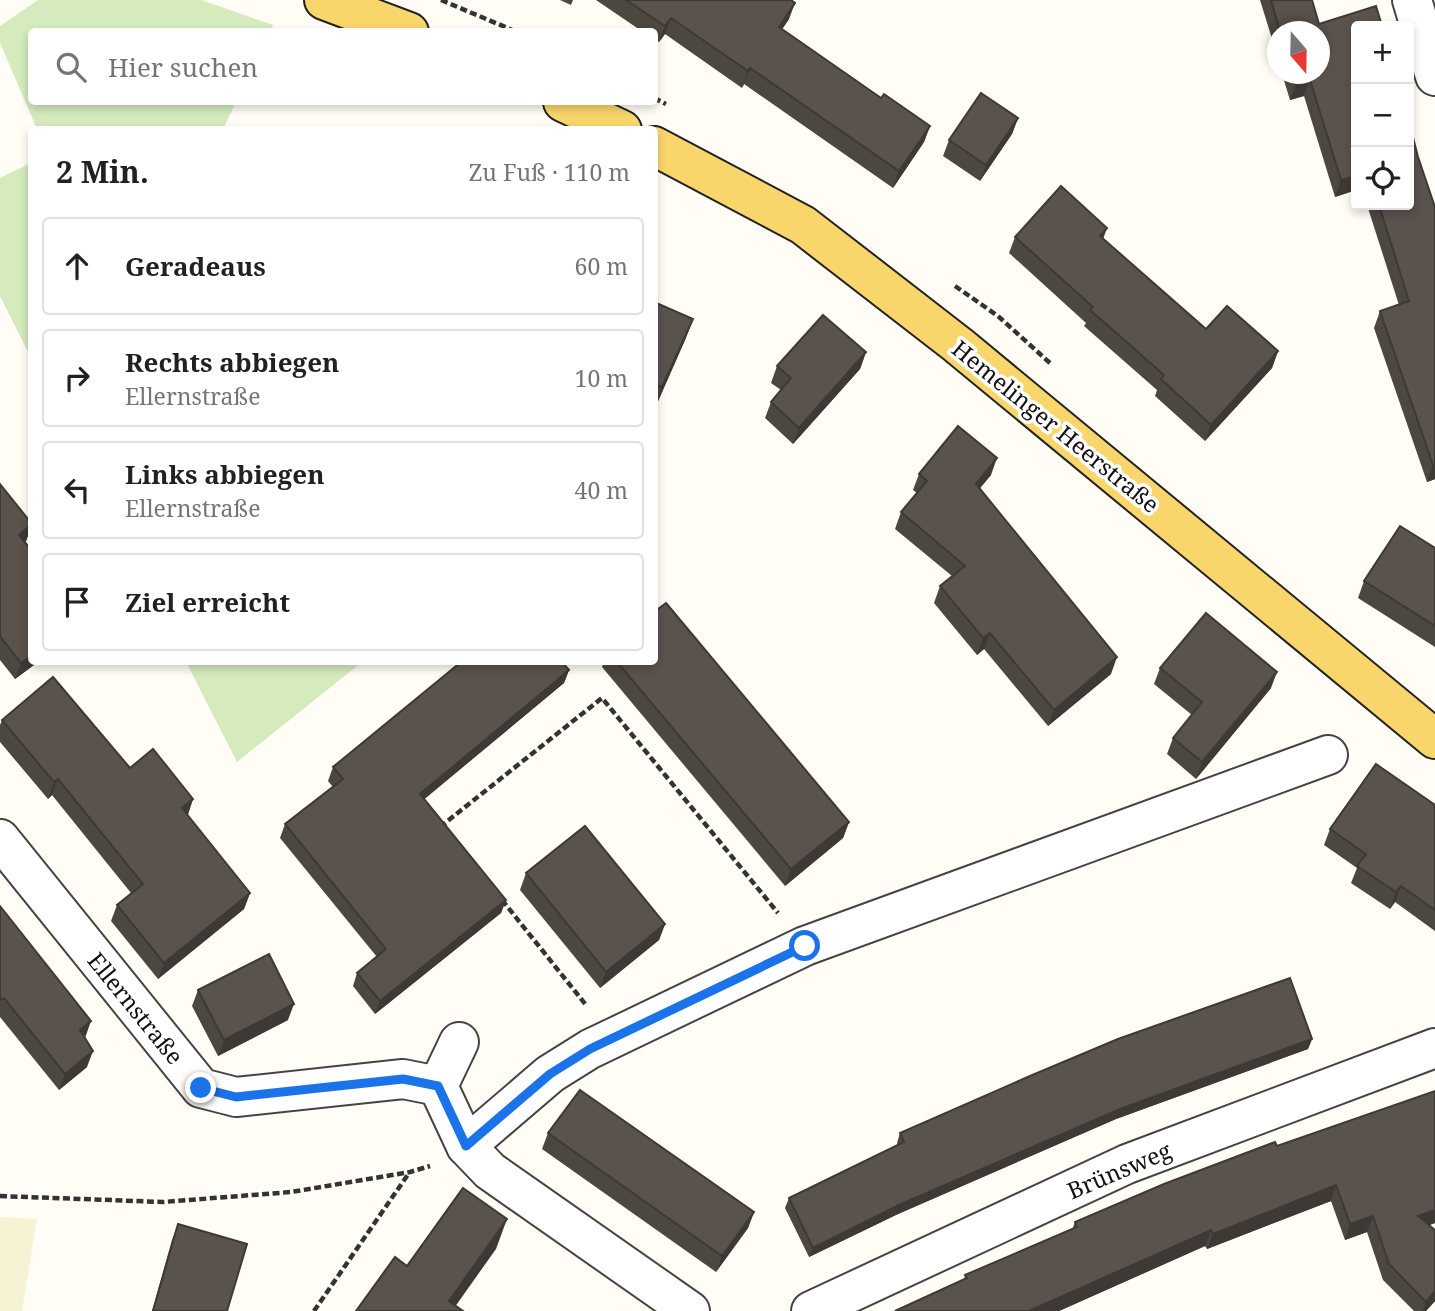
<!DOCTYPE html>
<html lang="de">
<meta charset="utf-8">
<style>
:root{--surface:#fff;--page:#f6f6f6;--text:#202124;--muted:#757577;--line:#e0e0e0}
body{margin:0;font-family:"Noto Serif",serif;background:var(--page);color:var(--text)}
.controls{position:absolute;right:21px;top:21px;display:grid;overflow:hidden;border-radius:7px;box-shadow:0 4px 10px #0003}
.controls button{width:63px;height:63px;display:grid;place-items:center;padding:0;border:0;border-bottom:2px solid var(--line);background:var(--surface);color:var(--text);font:35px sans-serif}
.compass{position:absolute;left:1267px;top:21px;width:63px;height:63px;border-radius:50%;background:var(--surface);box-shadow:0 4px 10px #0003;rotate:160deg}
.stop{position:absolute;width:21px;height:21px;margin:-16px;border:5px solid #1a73e8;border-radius:50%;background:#fff}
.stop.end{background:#1a73e8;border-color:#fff;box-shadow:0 2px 7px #0008}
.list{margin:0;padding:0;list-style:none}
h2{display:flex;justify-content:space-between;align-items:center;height:91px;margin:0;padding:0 28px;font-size:30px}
h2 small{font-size:23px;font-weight:400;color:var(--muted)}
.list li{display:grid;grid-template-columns:46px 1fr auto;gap:21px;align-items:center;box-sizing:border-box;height:98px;margin:0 14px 14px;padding:0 14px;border:2px solid var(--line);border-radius:7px}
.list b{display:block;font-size:26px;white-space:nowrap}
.list p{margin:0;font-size:23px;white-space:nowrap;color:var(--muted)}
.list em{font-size:23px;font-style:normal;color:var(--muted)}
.icon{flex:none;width:38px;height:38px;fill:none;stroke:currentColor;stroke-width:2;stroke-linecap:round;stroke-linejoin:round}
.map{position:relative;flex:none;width:1435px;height:1311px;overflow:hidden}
.search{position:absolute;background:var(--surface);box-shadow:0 4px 10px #0003;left:28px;top:28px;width:630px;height:77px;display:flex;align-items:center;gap:18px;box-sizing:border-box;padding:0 24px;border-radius:7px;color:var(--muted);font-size:26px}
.panel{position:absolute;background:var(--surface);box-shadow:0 4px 10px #0003;left:28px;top:126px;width:630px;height:539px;border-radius:7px}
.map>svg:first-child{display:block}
.farmland{fill:#f6f3d4}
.green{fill:#d5ebbd}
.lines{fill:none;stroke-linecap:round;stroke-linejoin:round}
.minor-casing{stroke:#444;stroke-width:42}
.major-casing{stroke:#222;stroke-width:42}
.path{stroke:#333;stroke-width:4.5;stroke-dasharray:7 3.5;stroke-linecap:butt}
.minor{stroke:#fff;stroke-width:38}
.major{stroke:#f9d66b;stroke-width:38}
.wall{fill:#4d4742}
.shaded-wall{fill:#3f3936}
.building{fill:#5a524d;stroke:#3f3936;stroke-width:2}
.route{stroke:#1a73e8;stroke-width:9}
.labels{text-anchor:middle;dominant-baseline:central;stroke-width:7;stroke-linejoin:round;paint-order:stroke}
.street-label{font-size:23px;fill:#111;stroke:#fff}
</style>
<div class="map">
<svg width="1435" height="1311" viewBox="0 0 1435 1311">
<rect width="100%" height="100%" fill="#fffdf5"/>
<polygon class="farmland" points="0,1217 37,1219 22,1311 0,1311"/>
<g class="green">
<polygon points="38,0 201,0 273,25 270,32 32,32 32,102 236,102 223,129 37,129 0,43 0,26"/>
<polygon points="31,163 31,358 0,296 0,178"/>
<polygon points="186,662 362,662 237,762"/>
</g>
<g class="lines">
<defs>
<g id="minor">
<polyline points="1412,0 1435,76"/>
<polyline points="0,839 201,1088 236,1097 403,1079 438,1086 466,1146 490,1171 690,1311"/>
<polyline points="438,1086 459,1042"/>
<polyline points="466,1146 550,1074 590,1049 805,946 1328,755"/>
<polyline points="811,1311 1127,1164 1435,1048"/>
</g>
<g id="major">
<polyline points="324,0 409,32"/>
<polyline points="563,102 622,130"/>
<polyline points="654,146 803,225 958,345 1435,739"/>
</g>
</defs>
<use href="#minor" class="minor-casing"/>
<use href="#major" class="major-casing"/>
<g class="path">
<polyline points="441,0 517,32"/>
<polyline points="654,98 666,104"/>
<polyline points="955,286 998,316 1051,364"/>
<polyline points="440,827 602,698 778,913"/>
<polyline points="502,900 586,1005"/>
<polyline points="0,1196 163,1202 291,1192 410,1172 430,1166"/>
<polyline points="314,1311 409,1173"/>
</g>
<use href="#minor" class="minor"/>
<use href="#major" class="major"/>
</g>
<g class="wall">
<polygon points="560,0 573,0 571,5"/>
<polygon points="596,0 791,0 789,19 782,29 881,98 930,126 924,142 893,188 744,84 742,88 665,34 659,42 654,39 654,32 643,32"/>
<polygon points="1260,0 1312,0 1356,190 1335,197 1304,96 1290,100 1282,74 1320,74 1320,32 1278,32 1278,58"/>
<polygon points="1018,118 1012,134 980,181 943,156 949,140"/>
<polygon points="1418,157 1435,207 1435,479 1427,482 1374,328 1380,311 1399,305 1367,205 1409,205"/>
<polygon points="1015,237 1104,239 1206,329 1278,351 1272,368 1205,441 1155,396 1157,390 1084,326 1086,323 1009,253"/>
<polygon points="654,302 693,319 685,340 655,408"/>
<polygon points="866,352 860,369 793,444 765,418 771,402 781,390 771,383 777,366"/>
<polygon points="919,474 991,475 980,488 1111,674 1048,726 984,649 977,655 934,603 940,586 952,576 895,529 901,512 917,493 913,490"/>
<polygon points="0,484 32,524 26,541 24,542 32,662 38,662 15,679 0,660"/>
<polygon points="1435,548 1435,647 1358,598 1364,581"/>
<polygon points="604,662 654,662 849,822 843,838 785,886 602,667"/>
<polygon points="1160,668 1271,688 1196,779 1167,754 1173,738 1192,715 1154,684"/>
<polygon points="569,670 564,683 424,799 506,900 501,913 375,1014 353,986 357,973 377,957 280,838 285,824 333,787 328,781 333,767"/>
<polygon points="2,720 130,768 193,799 188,815 250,893 244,909 158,979 111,921 117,905 131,893 52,795 48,799 0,742 0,725"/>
<polygon points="1435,805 1435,931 1395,902 1390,909 1351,883 1357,868 1324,845 1330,829"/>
<polygon points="526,873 665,924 659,940 600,988 520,890"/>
<polygon points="0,906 85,1038 87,1067 59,1090 0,1017"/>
<polygon points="198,990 288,1020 218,1056 192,1006"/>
<polygon points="1312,1039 1308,1049 1116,1119 898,1214 809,1257 785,1208 789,1198 898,1145 897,1143 900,1133"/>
<polygon points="1435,1091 1435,1223 1429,1225 1435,1230 1435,1301 1426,1311 1414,1311 1383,1280 1367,1232 1345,1240 1331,1201 1207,1249 1205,1246 1059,1311 895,1311 964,1280 965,1275 1072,1230 1075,1222 1277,1146"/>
<polygon points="548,1133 754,1212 748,1228 716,1272 542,1149"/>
<polygon points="178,1224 227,1311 152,1311 172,1240"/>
</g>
<g class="shaded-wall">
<polygon points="795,3 789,19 773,43 779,27"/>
<polygon points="671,18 665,34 659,42 665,26"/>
<polygon points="750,68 744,84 742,88 748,71"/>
<polygon points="1310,80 1304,96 1290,100 1296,84"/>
<polygon points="1018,118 1012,134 980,181 986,165"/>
<polygon points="930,126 924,142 893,188 899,171"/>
<polygon points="1356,176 1356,190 1335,197 1341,180"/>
<polygon points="1107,228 1101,245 1100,236"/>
<polygon points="693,319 685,340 655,408 662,387"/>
<polygon points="1278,351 1272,368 1205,441 1211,425"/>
<polygon points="866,352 860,369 793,444 799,428"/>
<polygon points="997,458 991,475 970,500 976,484"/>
<polygon points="1433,465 1435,465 1435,479 1427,482"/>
<polygon points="32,525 26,541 13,552 19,535"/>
<polygon points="990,633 984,649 977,655 983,638"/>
<polygon points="32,655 32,662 38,662 15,679 21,663"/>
<polygon points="1117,657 1111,674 1048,726 1054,710"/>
<polygon points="569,670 564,683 415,807 420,794"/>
<polygon points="1277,672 1271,688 1196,779 1202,762"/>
<polygon points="58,779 52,795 48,799 54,782"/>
<polygon points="193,799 187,816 182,808"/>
<polygon points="849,822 843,838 785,886 791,869"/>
<polygon points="1401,886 1395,902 1390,909 1396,892"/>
<polygon points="250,893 244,909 158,979 164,963"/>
<polygon points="506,900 501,913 375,1014 380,1001"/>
<polygon points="665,924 659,940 600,988 606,972"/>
<polygon points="294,1004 288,1020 218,1056 224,1040"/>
<polygon points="91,1021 85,1038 80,1030"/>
<polygon points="1312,1039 1308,1049 1116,1119 898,1214 809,1257 813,1248 901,1204 1120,1109"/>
<polygon points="93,1051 87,1067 59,1090 65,1074"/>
<polygon points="1336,1185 1331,1201 1207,1249 1213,1234"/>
<polygon points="1435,1210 1435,1223 1412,1232 1418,1216"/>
<polygon points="754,1212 748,1228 716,1272 722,1256"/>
<polygon points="1373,1216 1367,1232 1345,1240 1350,1224"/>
<polygon points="507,1219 496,1249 452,1311 449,1301"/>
<polygon points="1211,1230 1205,1246 1059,1311 1029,1311"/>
<polygon points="1435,1291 1435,1301 1426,1311 1423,1311 1426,1302"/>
</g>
<g class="building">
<polygon points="626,0 791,0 795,3 779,27 881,98 884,94 930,126 899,171 750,68 748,71 671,18 665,26"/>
<polygon points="1271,0 1312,0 1319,24 1376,6 1382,26 1356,26 1356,176 1341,180 1310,80 1296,84 1293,74 1320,74 1320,32 1280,32"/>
<polygon points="981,93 1018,118 986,165 949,140"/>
<polygon points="1409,122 1418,157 1435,207 1435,465 1433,465 1380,311 1409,301 1379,205 1409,205"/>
<polygon points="1061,186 1107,228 1100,236 1206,329 1227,306 1278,351 1211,425 1161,379 1164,375 1090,310 1093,307 1015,237"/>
<polygon points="654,302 693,319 662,387 654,384"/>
<polygon points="823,315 866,352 799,428 771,402 791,378 777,366"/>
<polygon points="958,426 997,458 976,484 1117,657 1054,710 990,633 983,638 940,586 965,566 901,512 927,481 919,474"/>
<polygon points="0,484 32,524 19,535 32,551 32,655 21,663 0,636"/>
<polygon points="1400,526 1435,548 1435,626 1364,581"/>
<polygon points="666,603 849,822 791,869 617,662 654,662 654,612"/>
<polygon points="1206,613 1277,672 1202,762 1173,738 1202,702 1160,668"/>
<polygon points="461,662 562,662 569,670 420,794 506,900 380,1001 357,973 386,949 285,824 343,779 333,767"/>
<polygon points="53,677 130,768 153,749 193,799 182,808 250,893 164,963 117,905 143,884 58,779 54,782 2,720"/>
<polygon points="1376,764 1435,805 1435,910 1401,886 1396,892 1357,866 1366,854 1330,829"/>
<polygon points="585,826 665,924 606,972 526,873"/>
<polygon points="0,906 91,1021 80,1030 93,1051 65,1074 4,998 0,1000"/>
<polygon points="269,954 294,1004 224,1040 198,990"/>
<polygon points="1290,978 1312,1039 1120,1109 901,1204 813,1248 789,1198 904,1142 900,1133 1030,1076 1118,1039"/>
<polygon points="580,1090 754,1212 722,1256 548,1133"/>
<polygon points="1435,1091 1435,1210 1418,1216 1435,1230 1435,1291 1426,1302 1389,1264 1373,1216 1350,1224 1336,1185 1213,1234 1211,1230 1029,1311 895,1311 967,1278 965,1275 1077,1227 1075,1222 1164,1184 1275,1142 1277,1146"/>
<polygon points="463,1188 507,1219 449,1301 463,1311 356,1311 395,1257 407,1266"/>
<polygon points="178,1224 247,1244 227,1311 153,1311"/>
</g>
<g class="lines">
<polyline class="route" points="201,1088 236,1097 403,1079 438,1086 466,1146 550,1074 590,1049 805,946"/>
</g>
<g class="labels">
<g class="street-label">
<text transform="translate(1056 426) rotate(39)">Hemelinger Heerstraße</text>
<text transform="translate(136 1008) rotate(51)">Ellernstraße</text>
<text transform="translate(1119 1170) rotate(-23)">Brünsweg</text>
</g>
</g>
</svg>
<div class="controls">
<button>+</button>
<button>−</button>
<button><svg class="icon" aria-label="locate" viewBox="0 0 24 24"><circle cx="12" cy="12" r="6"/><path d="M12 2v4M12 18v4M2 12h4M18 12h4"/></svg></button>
</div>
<svg class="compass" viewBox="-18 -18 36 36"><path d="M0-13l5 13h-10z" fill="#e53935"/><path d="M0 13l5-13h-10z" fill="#757577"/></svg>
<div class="stop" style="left:805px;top:946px"></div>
<div class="stop end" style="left:201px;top:1088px"></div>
<div class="search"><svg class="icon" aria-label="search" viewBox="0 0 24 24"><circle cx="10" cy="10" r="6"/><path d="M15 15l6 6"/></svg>Hier suchen</div>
<section class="panel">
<h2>2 Min.<small>Zu Fuß · 110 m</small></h2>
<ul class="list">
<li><svg class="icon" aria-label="ahead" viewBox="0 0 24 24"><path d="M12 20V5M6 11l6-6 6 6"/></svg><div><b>Geradeaus</b></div><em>60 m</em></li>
<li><svg class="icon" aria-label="right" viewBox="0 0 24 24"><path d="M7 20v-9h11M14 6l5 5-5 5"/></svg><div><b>Rechts abbiegen</b><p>Ellernstraße</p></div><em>10 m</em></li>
<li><svg class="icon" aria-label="left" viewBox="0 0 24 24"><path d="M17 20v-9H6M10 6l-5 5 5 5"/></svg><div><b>Links abbiegen</b><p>Ellernstraße</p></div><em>40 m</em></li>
<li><svg class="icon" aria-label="arrive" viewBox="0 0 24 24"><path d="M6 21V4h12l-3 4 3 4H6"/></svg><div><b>Ziel erreicht</b></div></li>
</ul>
</section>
</div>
